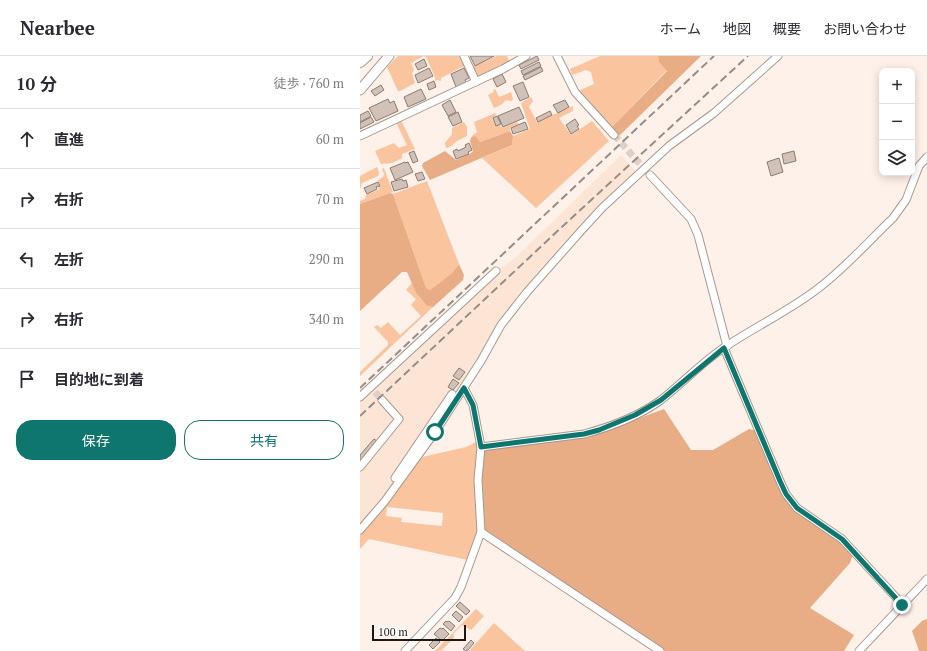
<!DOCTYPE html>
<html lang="ja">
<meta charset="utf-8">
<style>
:root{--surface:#fff;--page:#f7f7f7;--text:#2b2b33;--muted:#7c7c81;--line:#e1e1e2;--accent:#0f766e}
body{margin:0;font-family:"PT Serif","Noto Sans JP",serif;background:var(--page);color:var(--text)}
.controls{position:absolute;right:12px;top:12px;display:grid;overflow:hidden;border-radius:8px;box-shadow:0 2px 10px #0003}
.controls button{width:36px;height:36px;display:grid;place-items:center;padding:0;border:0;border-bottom:1px solid var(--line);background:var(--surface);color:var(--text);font:20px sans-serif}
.scale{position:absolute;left:12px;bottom:10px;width:94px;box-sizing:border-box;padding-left:4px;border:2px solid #1d1814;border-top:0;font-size:11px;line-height:14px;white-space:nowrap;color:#1d1814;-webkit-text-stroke:3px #fff;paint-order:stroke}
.stop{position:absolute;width:12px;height:12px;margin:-9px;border:3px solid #0f766e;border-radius:50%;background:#fff}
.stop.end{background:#0f766e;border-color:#fff;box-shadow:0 1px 4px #0008}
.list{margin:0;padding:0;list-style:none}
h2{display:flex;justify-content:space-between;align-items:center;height:52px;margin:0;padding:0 16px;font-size:17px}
h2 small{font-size:13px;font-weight:400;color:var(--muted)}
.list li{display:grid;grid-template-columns:26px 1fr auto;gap:12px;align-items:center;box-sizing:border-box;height:60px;padding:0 16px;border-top:1px solid var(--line)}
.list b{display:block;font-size:15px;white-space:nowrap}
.list em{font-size:13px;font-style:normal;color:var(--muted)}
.actions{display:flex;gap:8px;padding:12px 16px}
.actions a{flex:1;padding:9px 0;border:1px solid var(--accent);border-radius:16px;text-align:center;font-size:14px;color:var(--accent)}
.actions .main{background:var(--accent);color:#fff}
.icon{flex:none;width:22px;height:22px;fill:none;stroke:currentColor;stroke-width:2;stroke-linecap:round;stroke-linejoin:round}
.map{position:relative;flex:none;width:567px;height:595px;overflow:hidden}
header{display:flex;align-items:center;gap:24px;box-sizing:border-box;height:56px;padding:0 20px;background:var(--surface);border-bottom:1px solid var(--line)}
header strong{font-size:19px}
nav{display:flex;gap:22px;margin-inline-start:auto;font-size:14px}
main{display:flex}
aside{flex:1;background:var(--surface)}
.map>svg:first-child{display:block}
.built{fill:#fce5d5}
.green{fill:#fac49f;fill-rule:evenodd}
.forest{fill:#e8ad84}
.building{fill:#d1c1b7;stroke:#8a7c72}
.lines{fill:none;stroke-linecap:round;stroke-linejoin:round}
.minor-tunnel{stroke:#dcd0c9;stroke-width:7;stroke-dasharray:7 3.5;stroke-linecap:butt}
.minor-casing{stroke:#a8998f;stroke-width:9}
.major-casing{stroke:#a8998f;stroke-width:11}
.highway-casing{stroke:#a8998f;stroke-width:12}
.minor{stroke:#fff;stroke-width:7}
.major{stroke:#fff;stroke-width:9}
.highway{stroke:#fff;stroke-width:10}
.rail{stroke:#968d87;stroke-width:2;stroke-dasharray:8 4;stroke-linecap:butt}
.route{stroke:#0f766e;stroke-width:5}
</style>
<header>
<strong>Nearbee</strong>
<nav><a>ホーム</a><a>地図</a><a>概要</a><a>お問い合わせ</a></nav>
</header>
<main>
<aside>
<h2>10 分<small>徒歩 · 760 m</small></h2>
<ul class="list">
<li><svg class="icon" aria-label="ahead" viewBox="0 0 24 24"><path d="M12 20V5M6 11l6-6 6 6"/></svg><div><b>直進</b></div><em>60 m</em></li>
<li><svg class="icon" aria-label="right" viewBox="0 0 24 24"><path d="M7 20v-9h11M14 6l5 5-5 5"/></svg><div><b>右折</b></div><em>70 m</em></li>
<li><svg class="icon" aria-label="left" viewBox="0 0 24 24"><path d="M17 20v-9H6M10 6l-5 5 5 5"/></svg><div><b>左折</b></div><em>290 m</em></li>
<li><svg class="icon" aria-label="right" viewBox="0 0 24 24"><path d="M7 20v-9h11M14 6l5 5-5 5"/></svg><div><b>右折</b></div><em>340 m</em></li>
<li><svg class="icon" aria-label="arrive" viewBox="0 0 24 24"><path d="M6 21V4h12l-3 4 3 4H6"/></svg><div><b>目的地に到着</b></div></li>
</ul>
<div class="actions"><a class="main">保存</a><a>共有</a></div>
</aside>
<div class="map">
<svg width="567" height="595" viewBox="0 0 567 595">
<rect width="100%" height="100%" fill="#fef1e9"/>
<polygon class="built" points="261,99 278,118 242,152 141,269 104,332 0,474 0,341 136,215 154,203"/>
<g class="green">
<polygon points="38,0 101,0 112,22 110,23 105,11 102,11 81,22 81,25 77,24 75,25 75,21 66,1 64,0 51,7 54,14 52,17 55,27 40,35 38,35 27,11"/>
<polygon points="136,0 147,0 149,5 119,21 117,20 113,11"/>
<polygon points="240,0 298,0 299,6 307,14 252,71 222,40 220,34 234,28 231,16 226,14 212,19 210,13"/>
<polygon points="135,33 139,41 151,36 153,43 152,45 146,44 141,49 134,52 128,39 134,36 133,34"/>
<polygon points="171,41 173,45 169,51 177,66 213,50 213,55 199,62 211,79 232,65 249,85 176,152 122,102 152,89 153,80 170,73 161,47"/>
<polygon points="135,57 136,59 132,63 136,70 140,69 143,72 157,66 159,68 150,72 150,75 120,86 111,82 113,79 117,76 114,66"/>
<polygon points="41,64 55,93 42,98 42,102 32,107 21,108 15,95 34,87 39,92 47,89 36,66"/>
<polygon points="104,66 107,71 107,80 97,85 90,91 86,92 85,87 92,78 92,72"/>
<polygon points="17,111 19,117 18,120 2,127 0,133 0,120"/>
<polygon points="24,112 33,136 0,148 0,145 5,143 6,139 18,134 20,130 18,124 23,121 24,118 22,113"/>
<polygon points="67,125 99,208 92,217 70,234 66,232 33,138"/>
<polygon points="52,227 56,237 67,250 73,251 0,320 0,316 28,289 28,286 14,271 17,269 21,272 28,266 40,279 61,260 51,249 56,243 46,234"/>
<path d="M118,385v91l-10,28 -99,-21 -9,10v-14l22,-24 40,-54 44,-10zM27,451l56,6 -1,13 -41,-4 1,-4 -16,-2z"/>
<polygon points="116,553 124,560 111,574 102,569 93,578 94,580 93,583 81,595 75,595"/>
<polygon points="134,567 165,595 109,595"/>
</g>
<g class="forest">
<polygon points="298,0 341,0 259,80 252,71 307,15 299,6"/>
<polygon points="150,75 153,80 152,89 70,124 62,110 63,107 85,95 96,104 110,98 113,95 110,85 111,82 115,80 120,86"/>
<polygon points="30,137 33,138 66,232 70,234 92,217 99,208 104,219 103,224 73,251 67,250 56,237 47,216 42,216 0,255 0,148"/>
<polygon points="304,353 331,394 353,394 389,373 398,375 420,426 437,452 494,496 490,507 450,552 494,579 484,595 294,595 124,481 120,424 123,393 241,376"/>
<polygon points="567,563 567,595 559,595 552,575 562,565"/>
</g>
<g class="building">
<polygon points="110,0 134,0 115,10"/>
<polygon points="177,0 179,4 161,13 159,9"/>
<polygon points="64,3 67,10 58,14 55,8"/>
<polygon points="179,6 181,10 163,19 161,15"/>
<polygon points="181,11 183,15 165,24 163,20"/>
<polygon points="69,12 73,20 58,27 55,19"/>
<polygon points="104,12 109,22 105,24 107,27 96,31 91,18"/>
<polygon points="142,18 146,26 137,31 133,23"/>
<polygon points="74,25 76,31 69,34 67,28"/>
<polygon points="163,26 169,41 160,45 153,30"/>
<polygon points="21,29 24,34 15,40 11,35"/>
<polygon points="61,33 66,43 48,51 44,41"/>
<polygon points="28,43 30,47 34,45 38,55 16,65 9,52"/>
<polygon points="90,44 96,56 88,60 82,49"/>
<polygon points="205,44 209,51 198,57 193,49"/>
<polygon points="159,51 164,62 143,71 138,60"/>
<polygon points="8,55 11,60 0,66 0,59"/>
<polygon points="190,55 192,59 178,66 176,62"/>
<polygon points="98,56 102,66 93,70 88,61"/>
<polygon points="137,60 141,68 136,70 133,62"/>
<polygon points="11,61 14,66 0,73 0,67"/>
<polygon points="215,63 219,69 217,70 219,73 211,78 206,69"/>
<polygon points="165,66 168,73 153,78 151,72"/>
<polygon points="109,87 112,94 108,96 109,98 96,103 93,95 97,93 98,95 106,91 105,89"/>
<polygon points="54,95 58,105 53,107 49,97"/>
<polygon points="434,95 436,105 424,108 422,98"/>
<polygon points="419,102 423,116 411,120 407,106"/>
<polygon points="45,106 45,107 48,106 53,116 35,124 30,112"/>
<polygon points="62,116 65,123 58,125 55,118"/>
<polygon points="42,123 43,125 46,124 48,131 34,135 31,126"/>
<polygon points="18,126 20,130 16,131 17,133 7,138 4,132"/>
<polygon points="99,312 105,316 99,324 93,320"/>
<polygon points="93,323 99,327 93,334 88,331"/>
<polygon points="14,383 17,385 0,406 0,399"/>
<polygon points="100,546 110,555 106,559 96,550"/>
<polygon points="96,555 103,561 99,566 92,559"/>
<polygon points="86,565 87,566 89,565 95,570 91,575 83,568"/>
<polygon points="80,572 82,573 83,572 89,578 82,585 74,578"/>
<polygon points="76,582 80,586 73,593 69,589"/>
<polygon points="111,584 114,587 107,595 106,595 103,593"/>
</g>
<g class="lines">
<g class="minor-tunnel">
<polyline points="254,79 290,119"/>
<polyline points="15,336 22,344"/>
</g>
<defs>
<g id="minor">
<polyline points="104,0 116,26"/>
<polyline points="197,0 215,36 254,79"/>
<polyline points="0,80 143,13 166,0"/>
<polyline points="290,119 331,163 338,179 367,290"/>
<polyline points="364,292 420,425 426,438 437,452 482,483 543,549"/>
<polyline points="0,341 136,215"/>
<path d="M121,391l103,-13c26,-7 55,-18 77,-34 22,-17 41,-38 64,-53 31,-21 66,-37 95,-60 26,-20 49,-46 73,-69l13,-18 13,-34 8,-9"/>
<polyline points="0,411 39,363 22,344"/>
<polyline points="35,422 92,338"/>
<polyline points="0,474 25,445 75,376 121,305 141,269 167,236 221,175 242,152 309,90 354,57 418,0"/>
<polyline points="121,476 300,595"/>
<polyline points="45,595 95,542 101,531 121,476 118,424 121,391 113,349 104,332"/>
<polyline points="499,595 567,523"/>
</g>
<polyline id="major" points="0,34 29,0"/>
<polyline id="highway" points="0,6 7,0"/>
</defs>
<use href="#minor" class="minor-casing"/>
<use href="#major" class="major-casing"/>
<use href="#highway" class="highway-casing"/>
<use href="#minor" class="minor"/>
<use href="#major" class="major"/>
<use href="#highway" class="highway"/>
<g class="rail">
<polyline points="0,332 354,0"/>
<polyline points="0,360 204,169 388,0"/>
</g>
</g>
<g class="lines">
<polyline class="route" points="75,376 104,332 113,349 121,391 224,378 239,374 275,359 301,344 364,292 420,425 426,438 437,452 482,483 542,549"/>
</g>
</svg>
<div class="controls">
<button>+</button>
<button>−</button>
<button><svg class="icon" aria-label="layers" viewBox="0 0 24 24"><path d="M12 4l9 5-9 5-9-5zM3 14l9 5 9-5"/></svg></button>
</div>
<div class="scale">100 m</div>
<div class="stop" style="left:75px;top:376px"></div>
<div class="stop end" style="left:542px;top:549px"></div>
</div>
</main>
